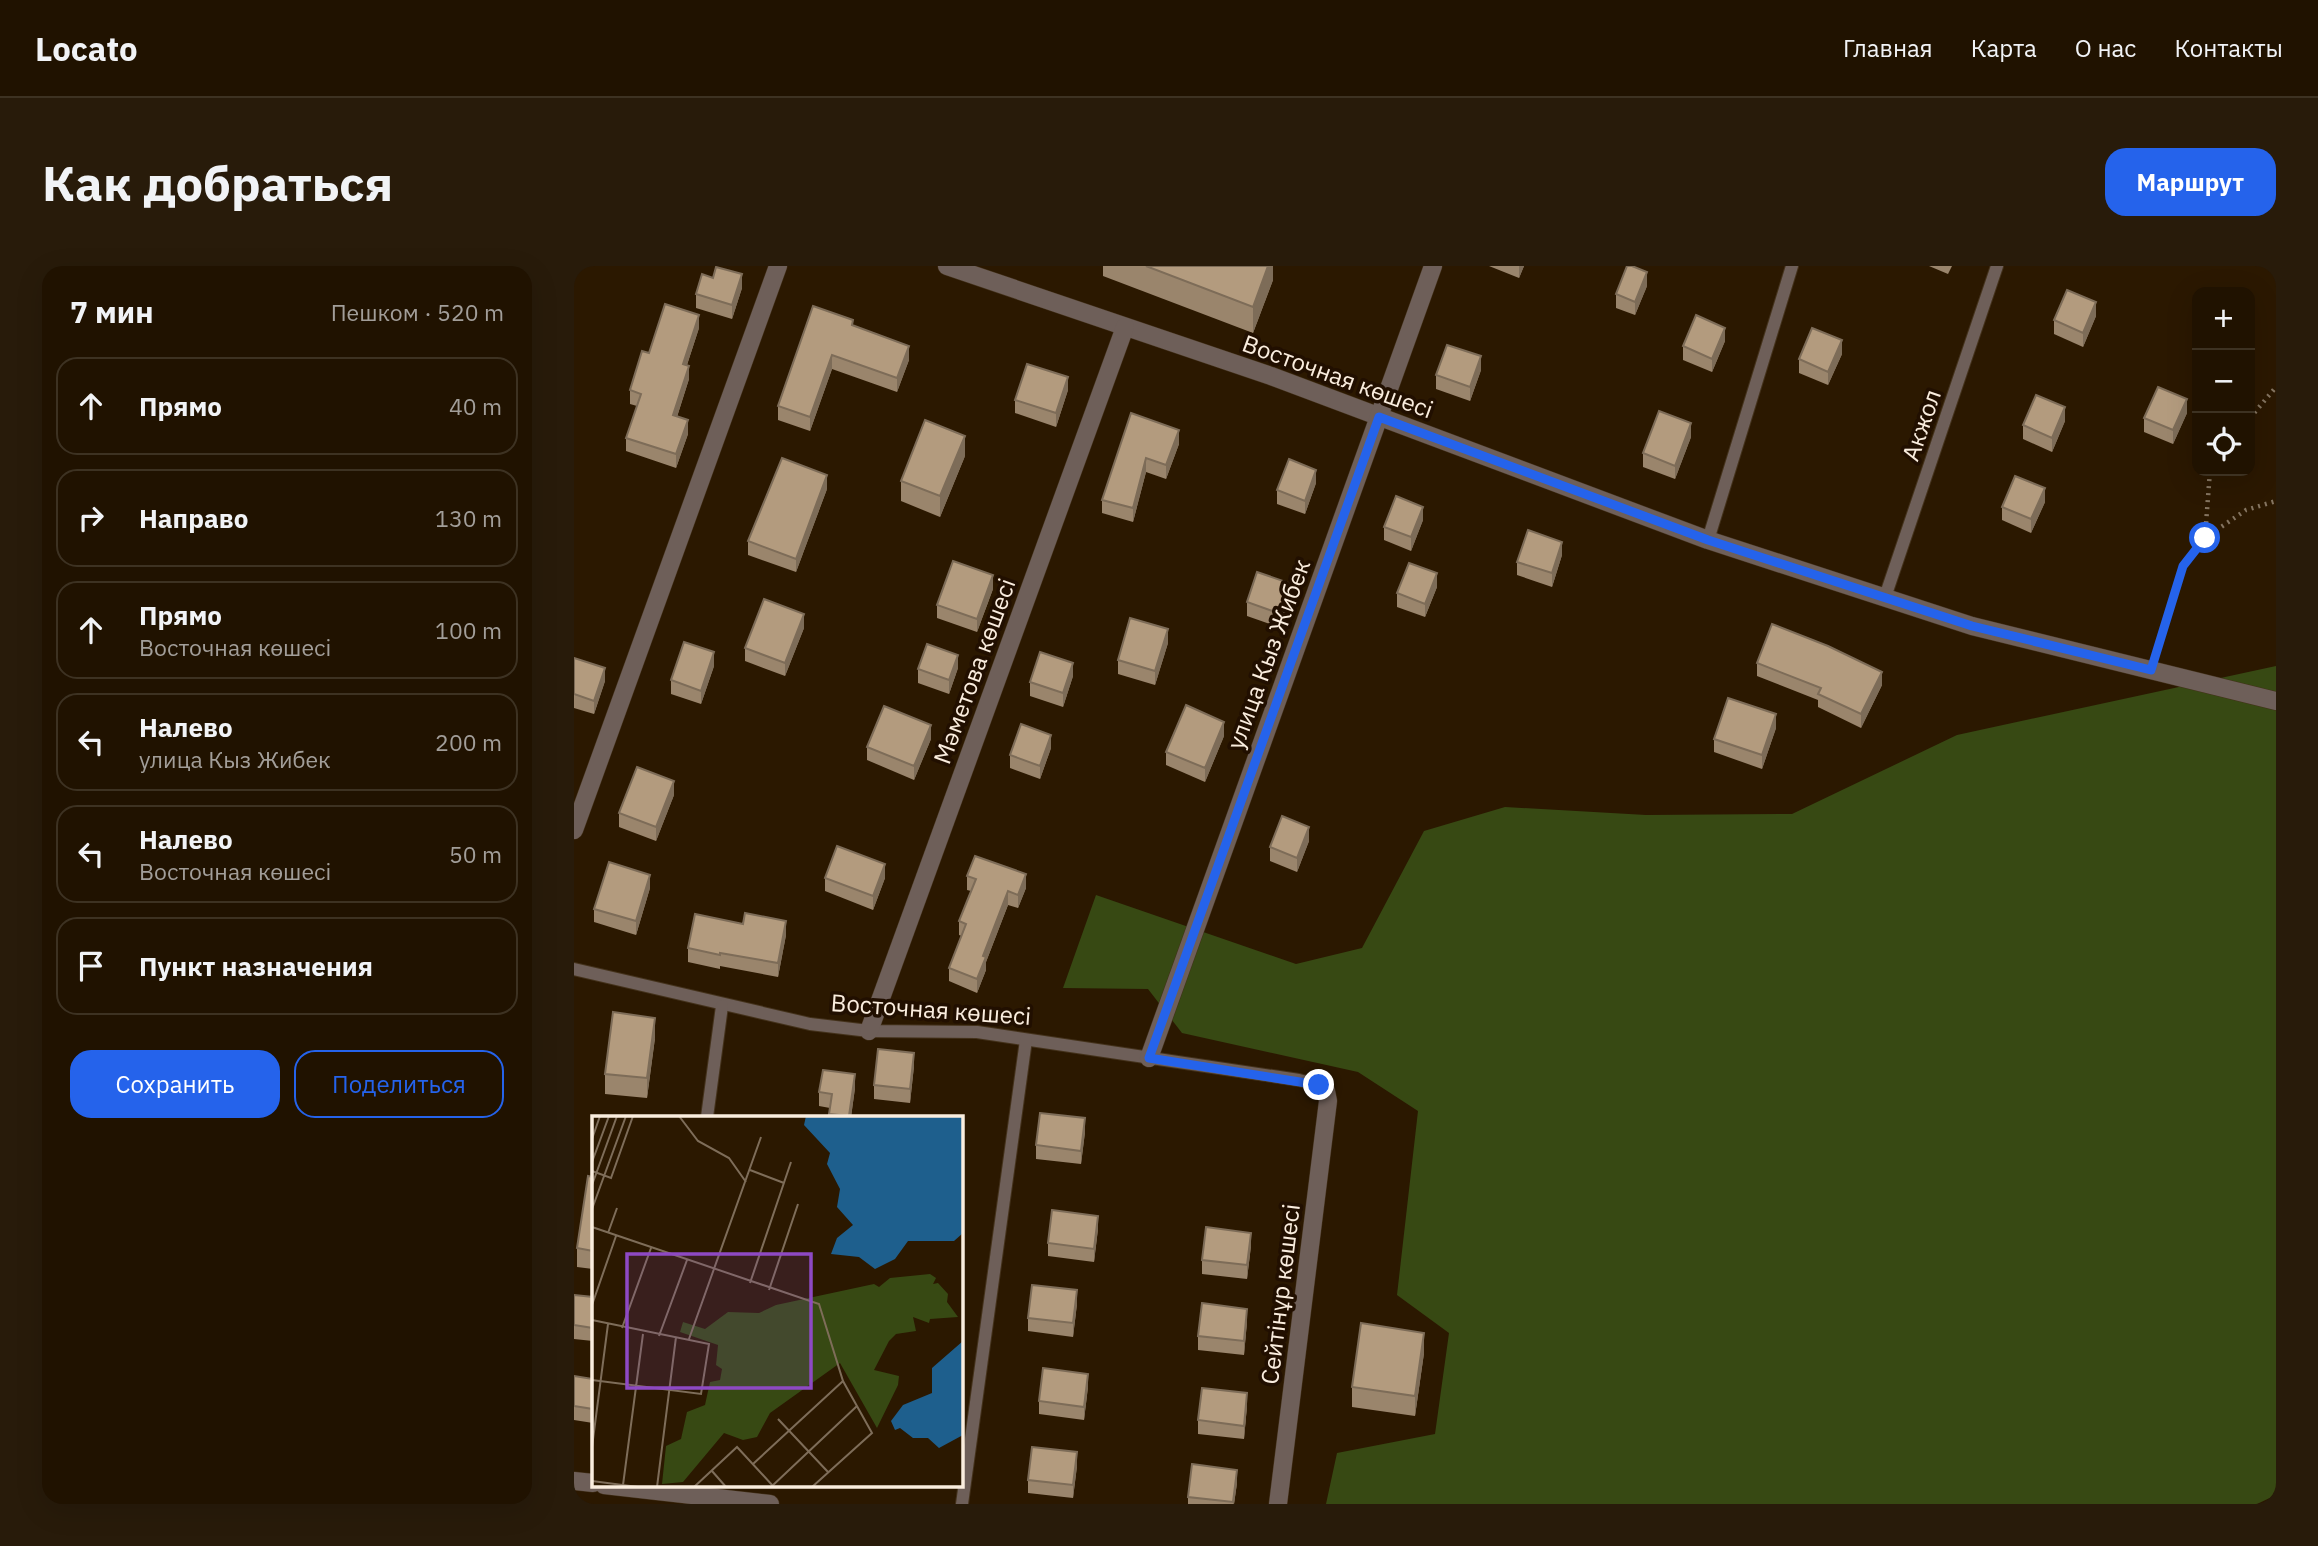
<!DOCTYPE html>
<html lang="ru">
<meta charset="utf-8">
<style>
:root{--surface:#201200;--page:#281b0a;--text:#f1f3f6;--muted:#a29e99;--line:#3d3222;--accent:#2563eb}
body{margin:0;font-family:"IBM Plex Sans",sans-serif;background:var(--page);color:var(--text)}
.controls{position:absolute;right:21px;top:21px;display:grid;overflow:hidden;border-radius:14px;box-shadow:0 7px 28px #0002}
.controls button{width:63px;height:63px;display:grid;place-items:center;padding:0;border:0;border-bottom:2px solid var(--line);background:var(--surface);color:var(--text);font:35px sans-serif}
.stop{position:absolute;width:21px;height:21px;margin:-16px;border:5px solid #2563eb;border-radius:50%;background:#fff}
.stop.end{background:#2563eb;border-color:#fff;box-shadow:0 2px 7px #0008}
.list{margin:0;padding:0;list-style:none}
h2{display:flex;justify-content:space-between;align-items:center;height:91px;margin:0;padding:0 28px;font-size:30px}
h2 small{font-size:23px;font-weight:400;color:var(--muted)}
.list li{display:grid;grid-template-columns:46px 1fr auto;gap:21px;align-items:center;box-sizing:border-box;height:98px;margin:0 14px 14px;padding:0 14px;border:2px solid var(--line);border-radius:21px}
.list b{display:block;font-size:26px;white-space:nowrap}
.list p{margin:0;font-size:23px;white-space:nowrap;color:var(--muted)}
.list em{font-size:23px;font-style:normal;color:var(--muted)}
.actions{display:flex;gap:14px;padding:21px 28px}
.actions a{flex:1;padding:16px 0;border:2px solid var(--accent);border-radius:21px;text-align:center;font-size:24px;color:var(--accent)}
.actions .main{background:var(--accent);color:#fff}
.icon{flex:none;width:38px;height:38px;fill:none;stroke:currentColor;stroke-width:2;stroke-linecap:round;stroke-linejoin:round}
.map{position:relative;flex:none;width:1702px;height:1238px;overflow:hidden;border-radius:21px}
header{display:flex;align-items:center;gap:42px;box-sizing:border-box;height:98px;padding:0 35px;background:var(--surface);border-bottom:2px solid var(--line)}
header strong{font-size:33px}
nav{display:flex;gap:38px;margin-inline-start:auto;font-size:24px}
.intro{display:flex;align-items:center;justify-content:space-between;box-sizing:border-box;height:168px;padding:0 42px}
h1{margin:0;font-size:49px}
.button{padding:18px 32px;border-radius:21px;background:var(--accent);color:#fff;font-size:24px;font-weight:700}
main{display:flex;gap:42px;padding:0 42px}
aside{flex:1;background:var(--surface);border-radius:21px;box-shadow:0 7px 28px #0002}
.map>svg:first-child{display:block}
.green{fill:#374913}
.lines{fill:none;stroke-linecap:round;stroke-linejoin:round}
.lane-casing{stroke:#44321b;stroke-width:14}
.street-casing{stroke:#44321b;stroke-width:19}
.path{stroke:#847460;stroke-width:4.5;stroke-dasharray:2 5;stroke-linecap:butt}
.lane{stroke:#6e5f59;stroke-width:12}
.street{stroke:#6e5f59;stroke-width:18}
.wall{fill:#9a856c}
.shaded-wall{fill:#7d6c58}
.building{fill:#b39b7e;stroke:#7d6c58;stroke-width:2}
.route{stroke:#2563eb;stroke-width:9}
.labels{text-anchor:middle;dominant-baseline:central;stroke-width:7;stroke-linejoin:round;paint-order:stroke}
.street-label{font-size:24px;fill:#faedde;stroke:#210f00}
.inset-road{fill:none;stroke:#7e6d59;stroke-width:2}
.view{fill:#8e49c4;fill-opacity:0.15;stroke:#8e49c4;stroke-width:3.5}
.inset-edge{fill:none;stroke:#faedde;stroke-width:3.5}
</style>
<header>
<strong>Locato</strong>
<nav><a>Главная</a><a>Карта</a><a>О нас</a><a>Контакты</a></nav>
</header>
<div class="intro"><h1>Как добраться</h1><a class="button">Маршрут</a></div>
<main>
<aside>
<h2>7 мин<small>Пешком · 520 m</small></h2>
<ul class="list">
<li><svg class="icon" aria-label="ahead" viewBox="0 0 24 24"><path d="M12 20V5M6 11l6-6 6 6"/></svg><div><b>Прямо</b></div><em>40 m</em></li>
<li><svg class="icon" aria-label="right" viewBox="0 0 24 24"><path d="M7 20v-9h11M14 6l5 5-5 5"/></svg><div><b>Направо</b></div><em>130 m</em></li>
<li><svg class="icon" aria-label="ahead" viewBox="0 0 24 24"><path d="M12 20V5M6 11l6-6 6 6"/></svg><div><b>Прямо</b><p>Восточная көшесі</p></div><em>100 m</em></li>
<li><svg class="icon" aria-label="left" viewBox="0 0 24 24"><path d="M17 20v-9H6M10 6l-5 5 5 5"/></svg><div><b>Налево</b><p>улица Кыз Жибек</p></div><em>200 m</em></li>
<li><svg class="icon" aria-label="left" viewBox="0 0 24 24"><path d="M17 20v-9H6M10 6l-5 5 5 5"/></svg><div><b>Налево</b><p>Восточная көшесі</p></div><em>50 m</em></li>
<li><svg class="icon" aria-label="arrive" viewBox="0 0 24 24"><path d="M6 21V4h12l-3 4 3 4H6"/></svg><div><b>Пункт назначения</b></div></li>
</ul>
<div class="actions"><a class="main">Сохранить</a><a>Поделиться</a></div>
</aside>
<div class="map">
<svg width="1702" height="1238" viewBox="0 0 1702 1238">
<rect width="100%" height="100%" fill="#2b1800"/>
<polygon class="green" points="1702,400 1702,1229 1683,1238 752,1238 763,1187 861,1168 875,1067 823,1029 844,845 784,806 608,767 574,723 489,722 522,629 722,698 788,682 850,565 931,541 1072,549 1218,548 1383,469"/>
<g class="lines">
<defs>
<g id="lane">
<polyline points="1134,274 1218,0"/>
<polyline points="1311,331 1423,0"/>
<polyline points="0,703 236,758 295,765 403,766 725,814 745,819 752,825"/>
<polyline points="133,851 148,740"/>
<polyline points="388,1238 452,774"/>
</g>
<g id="street">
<polyline points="373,0 697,110 1134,274 1398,360 1702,435"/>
<polyline points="0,564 204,0"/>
<polyline points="295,765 551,61"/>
<polyline points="575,792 859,0"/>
<polyline points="0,1215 19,1217"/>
<polyline points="30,1219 196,1238"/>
<polyline points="704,1238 754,835 752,825"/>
</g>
</defs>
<use href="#lane" class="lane-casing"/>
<use href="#street" class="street-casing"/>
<g class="path">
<polyline points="1676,152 1702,121"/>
<polyline points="1631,271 1636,205"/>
<polyline points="1582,387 1609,300 1631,272 1672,244 1702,235"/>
</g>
<use href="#lane" class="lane"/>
<use href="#street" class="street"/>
</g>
<g class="wall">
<polygon points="529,0 699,0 699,14 679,67 529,10"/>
<polygon points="915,0 950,0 945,12"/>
<polygon points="1355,0 1378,0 1374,8"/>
<polygon points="139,12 168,22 158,53 122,42 122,28"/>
<polygon points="1073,20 1061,49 1042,42 1042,28"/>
<polygon points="1522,50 1509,81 1480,68 1480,54"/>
<polygon points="279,60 335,94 323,126 258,103 236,165 204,154 204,140"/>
<polygon points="125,62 113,99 115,113 103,151 114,168 102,202 52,185 52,172 63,140 56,138 56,124 75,87"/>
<polygon points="1151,75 1138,106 1109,94 1109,80"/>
<polygon points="1268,88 1254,119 1225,107 1225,93"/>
<polygon points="907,104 896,135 862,123 862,109"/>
<polygon points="494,124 482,161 441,147 441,134"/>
<polygon points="557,147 605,178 592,213 572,206 559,256 528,247 528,234"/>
<polygon points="1613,147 1599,178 1570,166 1570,152"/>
<polygon points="1491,155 1478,186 1449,173 1449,159"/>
<polygon points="1117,171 1101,213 1069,201 1069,187"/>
<polygon points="391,190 366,251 327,235 327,215"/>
<polygon points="742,217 731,248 703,238 703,224"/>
<polygon points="253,223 222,306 174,289 174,275"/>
<polygon points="1471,236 1457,267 1428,254 1428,241"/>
<polygon points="849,254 837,285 810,274 810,261"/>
<polygon points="988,289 978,321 943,309 943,296"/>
<polygon points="863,321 851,351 823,341 823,327"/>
<polygon points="419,323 403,366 363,352 363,339"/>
<polygon points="718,331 707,362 673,350 673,336"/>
<polygon points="230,362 211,410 171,395 171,382"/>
<polygon points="594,377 581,419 544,408 544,394"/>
<polygon points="0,392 31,415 20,448 0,442"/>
<polygon points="1183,397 1308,419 1287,462 1244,441 1244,434 1183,410"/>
<polygon points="140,400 127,438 97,428 97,414"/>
<polygon points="384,402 375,428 344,417 344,403"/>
<polygon points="499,410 489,441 456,430 456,416"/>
<polygon points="1202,462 1188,503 1140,486 1140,473"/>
<polygon points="650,470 631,516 592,499 592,486"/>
<polygon points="357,473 340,514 293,494 293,481"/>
<polygon points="477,482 466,513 436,502 436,489"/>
<polygon points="100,529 82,575 45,561 45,547"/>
<polygon points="735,575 723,606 696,595 696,581"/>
<polygon points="393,610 452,622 444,642 434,639 412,696 412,704 403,727 375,715 375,702 388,670 385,669 385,655 397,625 393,624"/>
<polygon points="251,612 311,612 299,644 251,625"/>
<polygon points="76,622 62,669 20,656 20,643"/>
<polygon points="212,669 204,711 146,700 146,703 114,696 114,682"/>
<polygon points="81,772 73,832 31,828 31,808"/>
<polygon points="340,800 336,837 300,833 300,819"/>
<polygon points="281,822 277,851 255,851 256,842 245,840 245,826"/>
<polygon points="511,866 507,898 462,893 462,879"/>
<polygon points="19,911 19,1003 3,1001 3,982"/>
<polygon points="524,963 520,996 474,990 474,977"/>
<polygon points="677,980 673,1013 628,1008 628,994"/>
<polygon points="0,1029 19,1031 19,1075 0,1073"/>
<polygon points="503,1038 499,1071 454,1065 454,1052"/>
<polygon points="673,1056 670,1089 624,1084 624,1070"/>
<polygon points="850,1087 841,1150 778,1141 778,1121"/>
<polygon points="0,1110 19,1113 19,1157 0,1154"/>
<polygon points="514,1121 510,1154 465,1148 465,1135"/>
<polygon points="673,1140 670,1173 624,1168 624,1154"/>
<polygon points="503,1200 499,1232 454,1227 454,1214"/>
<polygon points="663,1217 660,1238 614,1238 614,1231"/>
</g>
<g class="shaded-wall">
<polygon points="694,0 699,0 699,14 679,67 679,41"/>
<polygon points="945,0 950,0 945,12"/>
<polygon points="1073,6 1073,20 1061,49 1061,36"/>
<polygon points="168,8 168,22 158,53 158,39"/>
<polygon points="1522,36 1522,50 1509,81 1509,67"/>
<polygon points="125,49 125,62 109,111 109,98"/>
<polygon points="1151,62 1151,75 1138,106 1138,93"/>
<polygon points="1268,74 1268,88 1254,119 1254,106"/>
<polygon points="335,80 335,94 323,126 323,112"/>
<polygon points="258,89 258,103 236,165 236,151"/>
<polygon points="907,90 907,104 896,135 896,121"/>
<polygon points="115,100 115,113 99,163 99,149"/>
<polygon points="494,111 494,124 482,161 482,147"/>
<polygon points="1613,133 1613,147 1599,178 1599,164"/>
<polygon points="1491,141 1491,155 1478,186 1478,172"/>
<polygon points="114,154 114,168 102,202 102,188"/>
<polygon points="1117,157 1117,171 1101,213 1101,200"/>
<polygon points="605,164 605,178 592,213 592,199"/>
<polygon points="391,170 391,190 366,251 366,230"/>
<polygon points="572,192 572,206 559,256 559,242"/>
<polygon points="742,204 742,217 731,248 731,235"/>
<polygon points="253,209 253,223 222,306 222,293"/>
<polygon points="1471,222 1471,236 1457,267 1457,253"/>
<polygon points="849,241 849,254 837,285 837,271"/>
<polygon points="988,276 988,289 978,321 978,307"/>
<polygon points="863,307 863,321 851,351 851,338"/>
<polygon points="419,309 419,323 403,366 403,353"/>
<polygon points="718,318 718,331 707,362 707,348"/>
<polygon points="230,348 230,362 211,410 211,397"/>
<polygon points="594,363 594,377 581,419 581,405"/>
<polygon points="140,386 140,400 127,438 127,425"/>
<polygon points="384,389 384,402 375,428 375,414"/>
<polygon points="499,397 499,410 489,441 489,427"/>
<polygon points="31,402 31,415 20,448 20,435"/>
<polygon points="1308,406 1308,419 1287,462 1287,448"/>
<polygon points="1202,448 1202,462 1188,503 1188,489"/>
<polygon points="650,456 650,470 631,516 631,502"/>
<polygon points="357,459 357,473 340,514 340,500"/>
<polygon points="477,469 477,482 466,513 466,500"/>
<polygon points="100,515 100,529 82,575 82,561"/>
<polygon points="735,561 735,575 723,606 723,592"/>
<polygon points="311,598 311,612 299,644 299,630"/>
<polygon points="452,608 452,622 444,642 444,629"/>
<polygon points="76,609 76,622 62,669 62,655"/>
<polygon points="434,625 434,639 412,696 412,704 403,727 403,713 409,690"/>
<polygon points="212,655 212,669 204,711 204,697"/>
<polygon points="81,752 81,772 73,832 73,812"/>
<polygon points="340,787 340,800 336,837 336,823"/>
<polygon points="281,808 281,822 277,851 275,851"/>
<polygon points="511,852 511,866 507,898 507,885"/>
<polygon points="524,950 524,963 520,996 520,983"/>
<polygon points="677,967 677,980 673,1013 673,999"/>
<polygon points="503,1024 503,1038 499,1071 499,1057"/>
<polygon points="673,1043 673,1056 670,1089 670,1075"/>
<polygon points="850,1067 850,1087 841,1150 841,1130"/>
<polygon points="514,1108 514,1121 510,1154 510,1141"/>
<polygon points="673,1127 673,1140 670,1173 670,1160"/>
<polygon points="503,1186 503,1200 499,1232 499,1219"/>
<polygon points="663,1204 663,1217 660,1238 659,1238"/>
</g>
<g class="building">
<polygon points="572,0 694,0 679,41"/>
<polygon points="1053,0 1058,0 1073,6 1061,36 1042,28"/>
<polygon points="142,1 168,8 158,39 122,28 128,8 139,12"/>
<polygon points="1493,24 1522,36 1509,67 1480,54"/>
<polygon points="91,38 125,49 109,98 115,100 99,149 114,154 102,188 52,172 67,128 56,124 68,85 75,87"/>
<polygon points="239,40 279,54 278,59 335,80 323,112 258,89 236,151 204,140"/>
<polygon points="1122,49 1151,62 1138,93 1109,80"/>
<polygon points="1238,62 1268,74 1254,106 1225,93"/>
<polygon points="873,79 907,90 896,121 862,109"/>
<polygon points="453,98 494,111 482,147 441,134"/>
<polygon points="1584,121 1613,133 1599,164 1570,152"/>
<polygon points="1462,129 1491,141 1478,172 1449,159"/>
<polygon points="1085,145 1117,157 1101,200 1069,187"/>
<polygon points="557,147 605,164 592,199 572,192 559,242 528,234"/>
<polygon points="351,154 391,170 366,230 327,215"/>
<polygon points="208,192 253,209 222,293 174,275"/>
<polygon points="715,193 742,204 731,235 703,224"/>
<polygon points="1441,210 1471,222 1457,253 1428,241"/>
<polygon points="822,230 849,241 837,271 810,261"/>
<polygon points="954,264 988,276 978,307 943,296"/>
<polygon points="379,295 419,309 403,353 363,339"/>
<polygon points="835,297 863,307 851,338 823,327"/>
<polygon points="683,306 718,318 707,348 673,336"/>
<polygon points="190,333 230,348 211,397 171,382"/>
<polygon points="556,352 594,363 581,405 544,394"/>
<polygon points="1198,358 1254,380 1308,406 1287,448 1244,428 1247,422 1183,397"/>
<polygon points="110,376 140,386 127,425 97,414"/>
<polygon points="353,378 384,389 375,414 344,403"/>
<polygon points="466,386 499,397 489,427 456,416"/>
<polygon points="0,392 31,402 20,435 0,428"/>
<polygon points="1154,432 1202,448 1188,489 1140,473"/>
<polygon points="612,439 650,456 631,502 592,486"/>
<polygon points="310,440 357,459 340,500 293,481"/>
<polygon points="447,458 477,469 466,500 436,489"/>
<polygon points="63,501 100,515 82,561 45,547"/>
<polygon points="708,550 735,561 723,592 696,581"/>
<polygon points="263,580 311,598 299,630 251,612"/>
<polygon points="401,590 452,608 444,629 434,625 409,690 412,691 403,713 375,702 392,658 385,655 402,613 393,610"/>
<polygon points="35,596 76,609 62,655 20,643"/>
<polygon points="171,647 212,655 204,697 146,687 146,689 114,682 121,648 169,658"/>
<polygon points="39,746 81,752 73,812 31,808"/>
<polygon points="304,783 340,787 336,823 300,819"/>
<polygon points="249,804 281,808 275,850 255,848 258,828 245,826"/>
<polygon points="466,847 511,852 507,885 462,879"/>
<polygon points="14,910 19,911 19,985 3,982"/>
<polygon points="478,944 524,950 520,983 474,977"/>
<polygon points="632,961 677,967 673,999 628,994"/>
<polygon points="458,1019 503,1024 499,1057 454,1052"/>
<polygon points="0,1029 19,1031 19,1062 0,1059"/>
<polygon points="628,1037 673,1043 670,1075 624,1070"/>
<polygon points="787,1057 850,1067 841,1130 778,1121"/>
<polygon points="469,1102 514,1108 510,1141 465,1135"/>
<polygon points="0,1110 19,1113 19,1143 0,1140"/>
<polygon points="628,1122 673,1127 670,1160 624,1154"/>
<polygon points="458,1181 503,1186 499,1219 454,1214"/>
<polygon points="618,1198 663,1204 659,1236 614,1231"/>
</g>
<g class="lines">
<polyline class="route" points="745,819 575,792 805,151 1134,274 1398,360 1577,404 1609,300 1631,272"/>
</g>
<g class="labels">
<g class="street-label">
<text transform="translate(764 110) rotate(20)">Восточная көшесі</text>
<text transform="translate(1347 159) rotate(-71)">Акжол</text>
<text transform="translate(694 388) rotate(-70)">улица Кыз Жибек</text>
<text transform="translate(400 405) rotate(-70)">Мәметова көшесі</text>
<text transform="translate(357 743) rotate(4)">Восточная көшесі</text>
<text transform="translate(706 1028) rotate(-83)">Сейтінұр көшесі</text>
</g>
</g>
<g transform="translate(18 850)">
<rect width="371" height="371" fill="#2b1800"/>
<path d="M338,158l6,4 -3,6 5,-1 10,11 -1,8 11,15 -28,2 -1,4 -16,-6 3,14 -20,3 -7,7 -15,29 25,6 -1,9 -21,43 -37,-65 -70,50 -13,24 -14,3 -19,-7 -41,49 -21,2 4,-38 15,-7 6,-27 18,-7 5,-23 10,-2 2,-11 -6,-4 2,-20 -38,-13 3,-10 22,7 23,-17 31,1 17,-8 98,-21 5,3 11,-9z" fill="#374913"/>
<path d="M214,0h157v117l-9,8h-46l-13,18 -20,10 -16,-12 -28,-3 6,-16 16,-13 -16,-18 3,-18 -13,-25 3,-11 -26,-28zM371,225v94l-24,13 -11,-10h-15l-13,-10 -5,2 -4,-9 12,-16 29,-12v-25z" fill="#1e5f8d"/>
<path class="inset-road" d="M87,0l19,25 31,17 17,24M0,23l8,-23M0,46l17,-46M158,54l34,13M0,55l19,7 22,-62M0,69l25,-69M0,93l34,-93M0,111l227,77 24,77 29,52 -60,54M16,117l9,-25M158,167l41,-121M177,174l29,-86M0,189l24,-69M0,204l117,24 -8,50 -109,-14M30,212l29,-80M67,220l28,-76M97,223l72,-202M186,303l50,53M0,331l16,-123M161,348l90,-83M120,355l14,16M0,365l46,6M31,369l20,-151M65,371l19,-150M102,371l43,-40 36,39M179,371l86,-81"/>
<path class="view" d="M35,138h184v134h-184z"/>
<rect width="371" height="371" class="inset-edge"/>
</g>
</svg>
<div class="controls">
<button>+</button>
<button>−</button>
<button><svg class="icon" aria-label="locate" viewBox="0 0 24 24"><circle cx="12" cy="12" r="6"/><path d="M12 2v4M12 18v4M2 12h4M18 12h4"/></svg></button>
</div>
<div class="stop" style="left:1631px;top:272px"></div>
<div class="stop end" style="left:745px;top:819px"></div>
</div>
</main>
